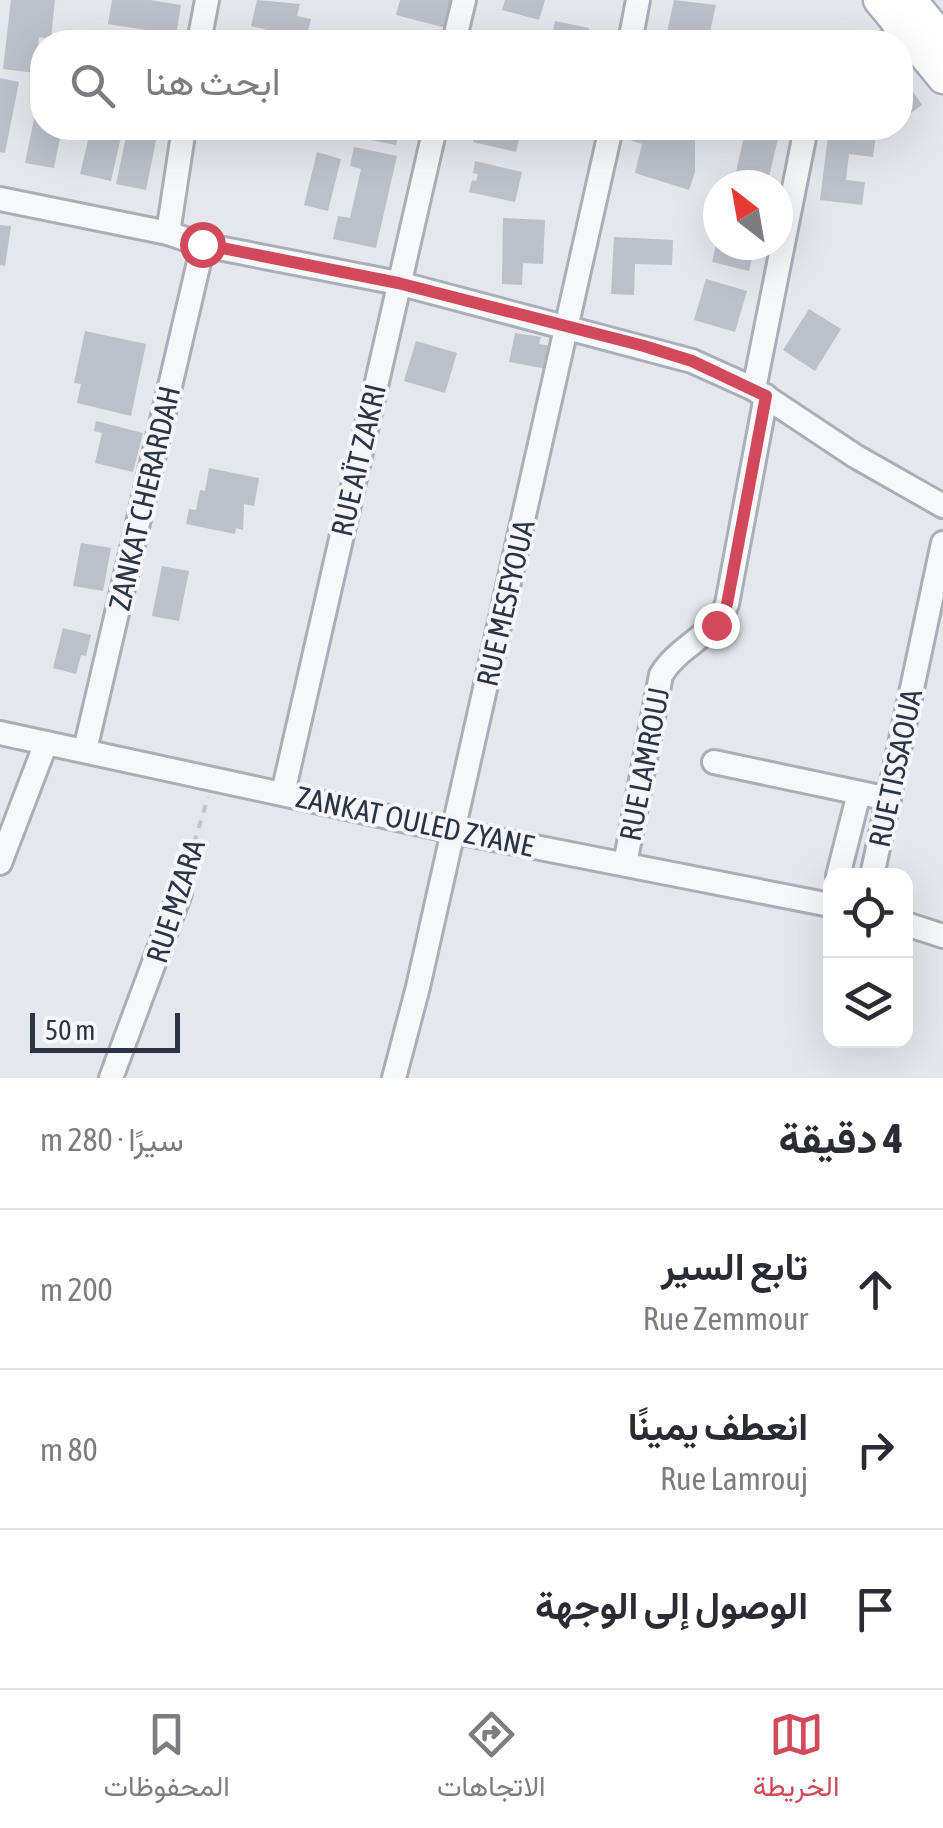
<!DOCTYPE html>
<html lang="ar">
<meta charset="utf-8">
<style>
:root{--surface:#fff;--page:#f2f2f3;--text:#2b2b33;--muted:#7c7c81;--line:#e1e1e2;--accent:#d1495b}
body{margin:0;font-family:"Asap Condensed",Vazirmatn,sans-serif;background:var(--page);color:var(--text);direction:rtl}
.controls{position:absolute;right:30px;bottom:30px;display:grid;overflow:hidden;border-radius:20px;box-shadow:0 10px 40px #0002}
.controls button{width:90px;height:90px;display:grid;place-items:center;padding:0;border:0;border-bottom:2px solid var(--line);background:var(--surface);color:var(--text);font:50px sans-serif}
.compass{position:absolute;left:703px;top:170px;width:90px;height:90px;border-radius:50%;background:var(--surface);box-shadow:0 10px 40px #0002;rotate:329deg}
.scale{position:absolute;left:30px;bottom:25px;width:150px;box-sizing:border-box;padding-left:10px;border:5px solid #2b3445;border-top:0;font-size:28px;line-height:35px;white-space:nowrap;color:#2b3445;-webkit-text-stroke:8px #f4f6f9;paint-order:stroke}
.stop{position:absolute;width:30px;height:30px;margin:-22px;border:8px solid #d1495b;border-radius:50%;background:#fff}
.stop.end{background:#d1495b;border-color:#fff;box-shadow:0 2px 10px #0008}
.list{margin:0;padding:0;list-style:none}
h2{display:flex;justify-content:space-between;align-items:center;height:130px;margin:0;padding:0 40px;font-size:42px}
h2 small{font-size:32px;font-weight:400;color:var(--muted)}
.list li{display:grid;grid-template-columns:65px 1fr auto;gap:30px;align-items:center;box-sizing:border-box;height:160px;padding:0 40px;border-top:2px solid var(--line)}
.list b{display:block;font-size:38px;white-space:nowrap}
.list p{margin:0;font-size:32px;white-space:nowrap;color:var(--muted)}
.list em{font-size:32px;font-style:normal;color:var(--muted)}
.icon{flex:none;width:55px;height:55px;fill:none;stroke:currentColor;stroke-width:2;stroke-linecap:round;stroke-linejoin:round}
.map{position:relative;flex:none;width:943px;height:1078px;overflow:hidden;direction:ltr}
.search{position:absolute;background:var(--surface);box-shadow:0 10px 40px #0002;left:30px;right:30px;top:30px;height:110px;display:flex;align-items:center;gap:25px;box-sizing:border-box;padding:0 35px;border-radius:40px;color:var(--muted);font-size:38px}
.sheet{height:610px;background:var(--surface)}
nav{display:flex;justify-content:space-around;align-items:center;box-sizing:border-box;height:140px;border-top:2px solid var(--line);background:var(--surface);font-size:28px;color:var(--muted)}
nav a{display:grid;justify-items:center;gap:5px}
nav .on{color:var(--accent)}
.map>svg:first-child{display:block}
.building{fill:#bbc0ca}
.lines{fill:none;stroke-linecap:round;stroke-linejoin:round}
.street-casing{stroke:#a9aeb7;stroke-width:28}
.secondary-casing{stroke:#a9aeb7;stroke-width:35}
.path{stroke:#c2c5cb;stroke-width:4;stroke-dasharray:8 8;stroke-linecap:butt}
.street{stroke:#f7f8fa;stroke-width:22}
.secondary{stroke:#fff;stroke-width:30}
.route{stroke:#d1495b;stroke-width:12}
.labels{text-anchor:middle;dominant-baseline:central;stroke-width:8;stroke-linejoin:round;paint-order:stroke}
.street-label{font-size:30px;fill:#2b3445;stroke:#f4f6f9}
</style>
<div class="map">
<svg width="943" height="1078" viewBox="0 0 943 1078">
<rect width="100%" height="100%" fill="#e4e7ec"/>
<g class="building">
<polygon points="11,0 55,0 51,39 39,37 35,73 3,69"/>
<polygon points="112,0 150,0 181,5 176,36 164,34 162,42 144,42 146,30 108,24"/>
<polygon points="257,0 300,4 297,16 311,19 306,39 251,26"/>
<polygon points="400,0 453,0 446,28 396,15"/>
<polygon points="505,0 545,0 539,20 502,10"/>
<polygon points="674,0 716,5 708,41 667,32"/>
<polygon points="555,21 589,28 586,42 551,42"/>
<polygon points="900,73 922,105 908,115 900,104"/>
<polygon points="0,78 19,82 5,153 0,152"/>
<polygon points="34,119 42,121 42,128 62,128 54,168 25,163"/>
<polygon points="91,128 123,128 111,181 80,174"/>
<polygon points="128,128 158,131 146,190 116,184"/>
<polygon points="362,128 400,128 396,145 360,138"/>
<polygon points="477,128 522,128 516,152 473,142"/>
<polygon points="624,128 695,128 695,172 689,190 635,173 642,144 624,138"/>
<polygon points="746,128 780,130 767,185 733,185"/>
<polygon points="829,128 876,134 873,157 849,154 846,180 865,182 862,205 820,200"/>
<polygon points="354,147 397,156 376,248 333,239 338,216 350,218 361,169 350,166"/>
<polygon points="317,152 341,159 328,211 304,205"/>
<polygon points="475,161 522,172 515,202 469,192 472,180 476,181 478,174 473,173"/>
<polygon points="503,218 545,220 543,264 523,263 522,285 502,284"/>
<polygon points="0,225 11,226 5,266 0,265"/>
<polygon points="614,237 673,240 672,265 635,264 634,295 611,294"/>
<polygon points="716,245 755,245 749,271 712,262"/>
<polygon points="706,279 747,291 735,332 694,320"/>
<polygon points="809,309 841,329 815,371 783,350"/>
<polygon points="85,331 146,344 131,416 77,403 81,384 74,383"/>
<polygon points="515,333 541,337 539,344 551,346 547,369 509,362"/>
<polygon points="416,341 457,353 445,393 404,381"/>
<polygon points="96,421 143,433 133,472 95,463 102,433 94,431"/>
<polygon points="209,468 259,478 254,506 244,504 243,530 236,528 235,534 186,524 189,509 196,510 200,490 205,491"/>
<polygon points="81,543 111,548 103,591 73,586"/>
<polygon points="162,566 189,571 179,621 152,616"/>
<polygon points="63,628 91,635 86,656 81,655 76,674 53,668"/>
</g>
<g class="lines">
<defs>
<g id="street">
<polyline points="199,42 207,0"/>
<polyline points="454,42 464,0"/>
<polyline points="630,42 638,0"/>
<polyline points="887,42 916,20"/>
<polyline points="0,199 168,233 203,245 398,283 692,361 754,389 855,456 943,506"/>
<polyline points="168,233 184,128"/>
<polyline points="754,389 806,128"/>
<polyline points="0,733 453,831 830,905"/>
<polyline points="85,750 203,245"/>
<polyline points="714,762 889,799"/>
<polyline points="283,793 435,128"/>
<polyline points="0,863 46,743"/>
<path d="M625,864l36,-189c18,-30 52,-38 66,-71l39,-208"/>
<polyline points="838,876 859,793"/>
<polyline points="872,876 943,543"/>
<polyline points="906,924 943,936"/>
<polyline points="111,1078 180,893"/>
<polyline points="394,1078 418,987 611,128"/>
</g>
<g id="secondary">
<polyline points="879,0 943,78"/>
<polyline points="911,0 943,39"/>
</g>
</defs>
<use href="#street" class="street-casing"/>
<use href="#secondary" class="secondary-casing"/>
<polyline class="path" points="185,874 208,797"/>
<use href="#street" class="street"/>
<use href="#secondary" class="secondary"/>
</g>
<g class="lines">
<polyline class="route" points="202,244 398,283 644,346 692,361 766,396 727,604 716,625"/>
</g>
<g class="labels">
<g class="street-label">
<text transform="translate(358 460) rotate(-77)">RUE AÏT ZAKRI</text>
<text transform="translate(144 498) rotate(-77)">ZANKAT CHERARDAH</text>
<text transform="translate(505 603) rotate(-77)">RUE MESFYOUA</text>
<text transform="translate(644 764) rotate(-79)">RUE LAMROUJ</text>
<text transform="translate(895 768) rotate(-78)">RUE TISSAOUA</text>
<text transform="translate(415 821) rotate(12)">ZANKAT OULED ZYANE</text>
<text transform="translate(175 901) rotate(-72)">RUE MZARA</text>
</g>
</g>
</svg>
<div class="controls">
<button><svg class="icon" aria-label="locate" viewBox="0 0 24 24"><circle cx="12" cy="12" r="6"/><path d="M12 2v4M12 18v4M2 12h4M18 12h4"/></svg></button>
<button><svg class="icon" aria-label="layers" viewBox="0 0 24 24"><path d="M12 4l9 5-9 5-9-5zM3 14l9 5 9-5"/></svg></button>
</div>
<svg class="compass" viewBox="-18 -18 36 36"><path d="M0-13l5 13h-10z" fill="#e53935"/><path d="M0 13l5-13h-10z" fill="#7c7c81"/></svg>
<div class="scale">50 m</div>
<div class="stop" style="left:202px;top:244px"></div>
<div class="stop end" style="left:716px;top:625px"></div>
<div class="search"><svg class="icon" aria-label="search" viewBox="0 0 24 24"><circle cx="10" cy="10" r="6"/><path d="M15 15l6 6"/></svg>ابحث هنا</div>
</div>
<section class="sheet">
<h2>4 دقيقة<small>سيرًا · 280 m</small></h2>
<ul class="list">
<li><svg class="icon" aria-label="ahead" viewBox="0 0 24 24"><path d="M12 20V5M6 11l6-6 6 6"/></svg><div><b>تابع السير</b><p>Rue Zemmour</p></div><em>200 m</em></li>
<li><svg class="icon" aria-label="right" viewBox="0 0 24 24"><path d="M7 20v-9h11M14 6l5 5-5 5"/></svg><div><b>انعطف يمينًا</b><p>Rue Lamrouj</p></div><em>80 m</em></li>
<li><svg class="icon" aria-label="arrive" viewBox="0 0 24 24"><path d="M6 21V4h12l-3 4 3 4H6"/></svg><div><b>الوصول إلى الوجهة</b></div></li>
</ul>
</section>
<nav>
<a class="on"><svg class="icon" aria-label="map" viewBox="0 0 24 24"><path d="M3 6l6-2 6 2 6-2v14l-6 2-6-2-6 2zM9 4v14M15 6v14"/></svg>الخريطة</a>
<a><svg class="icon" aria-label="directions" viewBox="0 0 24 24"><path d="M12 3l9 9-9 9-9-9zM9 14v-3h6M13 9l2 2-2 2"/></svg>الاتجاهات</a>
<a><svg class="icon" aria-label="saved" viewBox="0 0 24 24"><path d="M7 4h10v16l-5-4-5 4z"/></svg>المحفوظات</a>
</nav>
